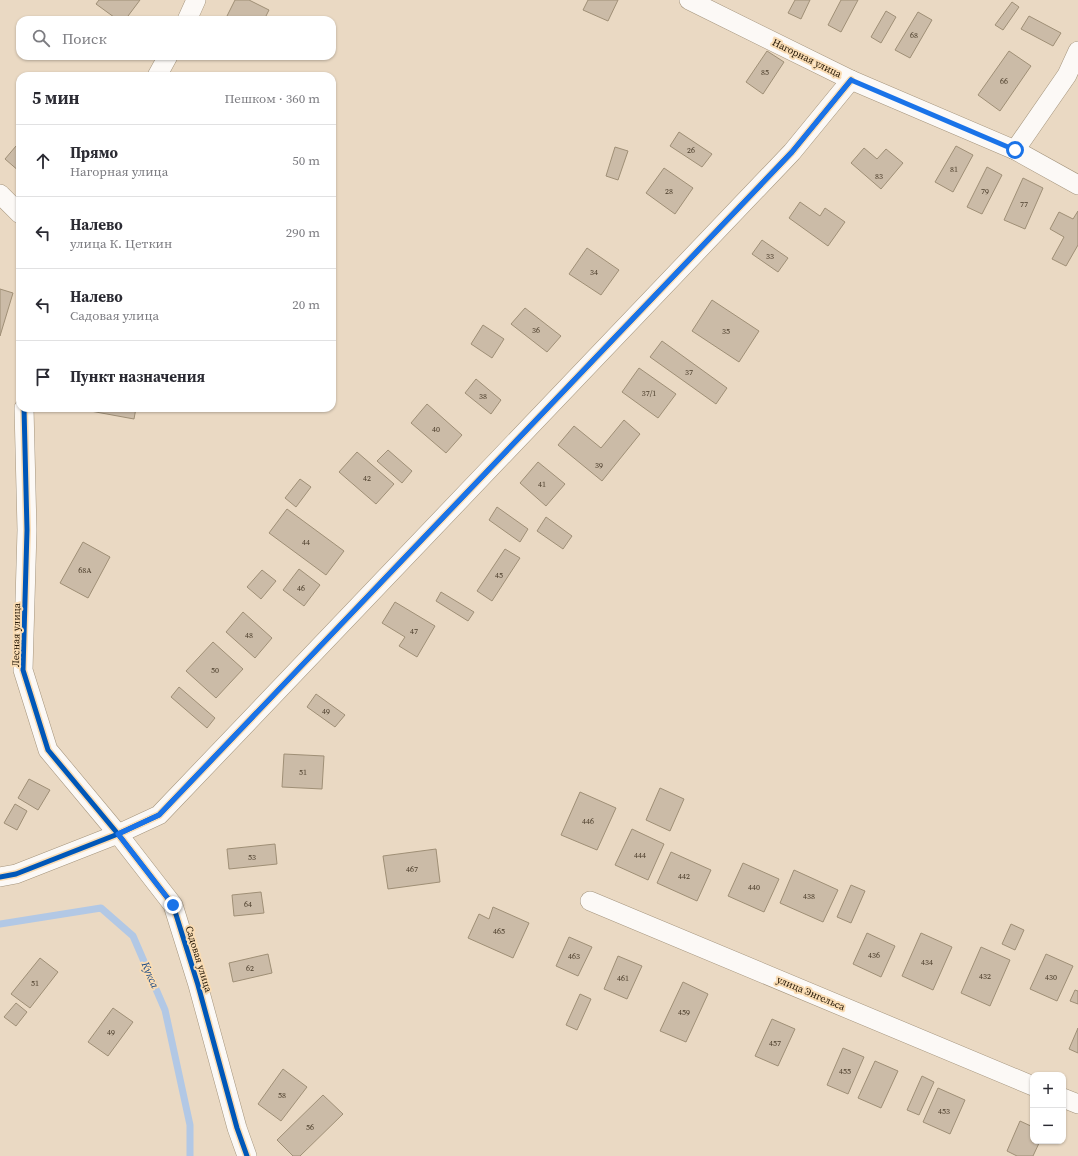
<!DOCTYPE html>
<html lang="ru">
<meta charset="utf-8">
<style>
:root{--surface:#fff;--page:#f2f2f3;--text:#2b2b33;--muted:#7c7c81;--line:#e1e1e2}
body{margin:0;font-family:"Source Serif 4",serif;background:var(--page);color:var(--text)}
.controls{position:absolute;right:12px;bottom:12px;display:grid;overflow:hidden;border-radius:8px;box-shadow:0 1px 3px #0004}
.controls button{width:36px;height:36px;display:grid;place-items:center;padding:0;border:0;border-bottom:1px solid var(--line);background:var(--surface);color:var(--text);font:20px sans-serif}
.stop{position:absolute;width:12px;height:12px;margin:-9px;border:3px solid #1a73e8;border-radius:50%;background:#fff}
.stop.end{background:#1a73e8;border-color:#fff;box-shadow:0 1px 4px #0008}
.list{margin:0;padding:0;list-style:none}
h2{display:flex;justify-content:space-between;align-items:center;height:52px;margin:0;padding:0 16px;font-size:17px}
h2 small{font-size:13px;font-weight:400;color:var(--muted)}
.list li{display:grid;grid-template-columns:26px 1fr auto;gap:12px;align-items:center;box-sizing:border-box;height:72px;padding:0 16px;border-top:1px solid var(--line)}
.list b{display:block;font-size:15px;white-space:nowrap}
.list p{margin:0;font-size:13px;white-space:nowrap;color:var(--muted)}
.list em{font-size:13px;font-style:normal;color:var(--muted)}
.icon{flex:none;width:22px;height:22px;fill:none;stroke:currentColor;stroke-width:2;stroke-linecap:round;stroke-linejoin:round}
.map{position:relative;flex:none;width:1078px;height:1156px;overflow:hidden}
.search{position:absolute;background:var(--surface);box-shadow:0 1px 3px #0004;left:16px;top:16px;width:320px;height:44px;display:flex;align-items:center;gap:10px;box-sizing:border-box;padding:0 14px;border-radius:12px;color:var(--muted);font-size:15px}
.panel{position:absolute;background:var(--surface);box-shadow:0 1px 3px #0004;left:16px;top:72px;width:320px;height:340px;border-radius:12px}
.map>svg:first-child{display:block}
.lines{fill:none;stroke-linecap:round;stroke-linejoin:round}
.stream{stroke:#b2c8e5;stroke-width:7}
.building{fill:#cbbba7;stroke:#9f8f76}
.street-casing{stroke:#a4947c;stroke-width:20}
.street{stroke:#fcf9f6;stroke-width:19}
.cycleway-casing{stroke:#f9dcb4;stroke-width:8}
.cycleway{stroke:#0057b8;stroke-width:5}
.route{stroke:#1a73e8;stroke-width:5}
.labels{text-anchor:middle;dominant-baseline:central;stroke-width:4;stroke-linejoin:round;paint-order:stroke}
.number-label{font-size:8px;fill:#4a3c2a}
.street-label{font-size:10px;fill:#1f1200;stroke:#f9dcb4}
.water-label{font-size:11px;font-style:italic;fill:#154583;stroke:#f9dcb4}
</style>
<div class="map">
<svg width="1078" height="1156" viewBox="0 0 1078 1156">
<rect width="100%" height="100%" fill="#ead9c3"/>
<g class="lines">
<polyline class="stream" points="0,924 101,908 133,936 165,1010 190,1125 190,1156"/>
</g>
<g class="building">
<polygon points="99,0 140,0 125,20 118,20 96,4"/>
<polygon points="235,0 249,0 269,10 264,20 225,20"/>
<polygon points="588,0 618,0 608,21 583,10"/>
<polygon points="795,0 810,0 801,19 788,13"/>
<polygon points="841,0 858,0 841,32 828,25"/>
<polygon points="1012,2 1019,7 1003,30 995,25"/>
<polygon points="886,11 896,17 881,43 871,37"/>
<polygon points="918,12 932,20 910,58 895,50"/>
<polygon points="1029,16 1061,33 1053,46 1021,29"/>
<polygon points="767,51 784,62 763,94 746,82"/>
<polygon points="1009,51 1031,66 1000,111 978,95"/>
<polygon points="679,132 712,154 702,167 670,146"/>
<polygon points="16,146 20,150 20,172 5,159"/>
<polygon points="956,146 973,155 953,192 935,182"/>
<polygon points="615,147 628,151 618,180 606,176"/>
<polygon points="864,148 877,159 886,149 903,163 881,189 851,163"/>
<polygon points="987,167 1002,175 982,214 967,207"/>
<polygon points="664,168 693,188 675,214 646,193"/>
<polygon points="1023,178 1043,188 1025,229 1004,220"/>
<polygon points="800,202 820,216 825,208 845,222 828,246 789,218"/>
<polygon points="1078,211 1078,245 1066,266 1052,259 1064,237 1050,229 1059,212 1073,219"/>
<polygon points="762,240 788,258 778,272 752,254"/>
<polygon points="587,248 619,270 601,295 569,274"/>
<polygon points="0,289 13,293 0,336"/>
<polygon points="712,300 759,331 739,362 692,331"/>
<polygon points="525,308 561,336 547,352 511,324"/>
<polygon points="483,325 504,339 492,358 471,344"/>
<polygon points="662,341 727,388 716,404 650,357"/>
<polygon points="639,368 676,394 658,418 622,392"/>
<polygon points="476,379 501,400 491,414 465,393"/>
<polygon points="427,404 462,435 446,453 411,423"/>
<polygon points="85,408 136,408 134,419 85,410"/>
<polygon points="624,420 640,434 602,481 558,445 574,426 601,448"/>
<polygon points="388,450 412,471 402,483 377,461"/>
<polygon points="357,452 394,484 376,504 339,472"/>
<polygon points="538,462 565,484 546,506 520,483"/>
<polygon points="300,479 311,487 296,507 285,498"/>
<polygon points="497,507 528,529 520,542 489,520"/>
<polygon points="287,509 344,551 326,575 269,533"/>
<polygon points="546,517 572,536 563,549 537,531"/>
<polygon points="83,542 110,557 88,598 60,583"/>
<polygon points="505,549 520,558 492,601 477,591"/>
<polygon points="299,569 320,585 304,606 283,590"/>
<polygon points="262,570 276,581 261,599 247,587"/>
<polygon points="441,592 474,612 468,621 436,601"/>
<polygon points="395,602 435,626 417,657 399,646 405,637 382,623"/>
<polygon points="243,612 272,638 255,658 226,632"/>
<polygon points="213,642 243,669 216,698 186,671"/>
<polygon points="179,687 215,718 207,728 171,697"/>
<polygon points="316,694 345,715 335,727 307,707"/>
<polygon points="284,754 324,756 322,789 282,787"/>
<polygon points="29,779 50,790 38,810 18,798"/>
<polygon points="660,788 684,799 670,831 646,820"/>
<polygon points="580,792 616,808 597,850 561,835"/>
<polygon points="15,804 27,811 17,830 4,823"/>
<polygon points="632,829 664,844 648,880 615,865"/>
<polygon points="275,844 277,864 229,869 227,849"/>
<polygon points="436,849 440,882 388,889 383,856"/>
<polygon points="671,852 711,870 697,901 657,883"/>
<polygon points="743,863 779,879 764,912 728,896"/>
<polygon points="794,870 838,890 823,922 780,903"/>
<polygon points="851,885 865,891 851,923 837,917"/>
<polygon points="261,892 264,913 234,916 232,895"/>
<polygon points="493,907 529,923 513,958 468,938 479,914 489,919"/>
<polygon points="1011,924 1024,930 1015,950 1002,944"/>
<polygon points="867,933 895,946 881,977 853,964"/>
<polygon points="921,933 952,947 933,990 902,976"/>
<polygon points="569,937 592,947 578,976 556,966"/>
<polygon points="981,947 1010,960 990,1006 961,993"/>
<polygon points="268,954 272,973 233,982 229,963"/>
<polygon points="1046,954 1073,966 1057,1001 1030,989"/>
<polygon points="618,956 642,966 627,999 604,989"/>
<polygon points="40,958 58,972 30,1008 11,994"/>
<polygon points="683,982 708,994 686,1042 660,1031"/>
<polygon points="1075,990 1078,991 1078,1004 1070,1001"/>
<polygon points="580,994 591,999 577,1030 566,1025"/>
<polygon points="16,1003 27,1012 16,1026 4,1017"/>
<polygon points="113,1008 133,1022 108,1056 88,1042"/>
<polygon points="772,1019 795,1029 778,1066 755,1056"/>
<polygon points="1078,1028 1078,1053 1069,1049"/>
<polygon points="843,1048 864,1057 848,1094 827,1085"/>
<polygon points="875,1061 898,1071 881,1108 858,1098"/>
<polygon points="283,1069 307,1087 281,1121 258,1104"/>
<polygon points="922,1076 934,1082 919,1115 907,1110"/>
<polygon points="938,1088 965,1100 950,1134 923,1122"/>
<polygon points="323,1095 343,1114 300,1156 293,1156 277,1140"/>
<polygon points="1020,1121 1033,1127 1033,1141 1040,1141 1033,1156 1017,1156 1007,1151"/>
</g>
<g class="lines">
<defs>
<g id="street">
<polyline points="689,0 851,80 1015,150 1078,185"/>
<polyline points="187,20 196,0"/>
<polyline points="157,76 168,56"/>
<polyline points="1015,150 1067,75 1078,51"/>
<polyline points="0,194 20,214"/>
<polyline points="24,408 27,530 23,670 48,750 118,834 173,905 198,985 237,1128 247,1156"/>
<polyline points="0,877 16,874 118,834 159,815 792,152 851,80"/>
<polyline points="590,901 1033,1086"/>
<polyline points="1063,1098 1078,1104"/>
</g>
</defs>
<use href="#street" class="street-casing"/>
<use href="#street" class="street"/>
<defs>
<g id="cycleway">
<polyline points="24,408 27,530 23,670 48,750 118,834 173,905 198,985 237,1128 247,1156"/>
<polyline points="0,877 16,874 118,834 159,815 792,152 851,80"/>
</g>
</defs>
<use href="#cycleway" class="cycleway-casing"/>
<use href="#cycleway" class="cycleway"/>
</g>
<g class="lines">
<polyline class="route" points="173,905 118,834 159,815 792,152 851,80 1015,150"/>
</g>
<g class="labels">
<g class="number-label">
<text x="914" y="35">68</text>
<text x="765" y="72">85</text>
<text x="1004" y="81">66</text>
<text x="691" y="150">26</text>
<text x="954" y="169">81</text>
<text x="879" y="176">83</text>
<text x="669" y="191">28</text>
<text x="985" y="191">79</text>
<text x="1024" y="204">77</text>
<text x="770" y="256">33</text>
<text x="594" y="272">34</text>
<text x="536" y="330">36</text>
<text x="726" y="331">35</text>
<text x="689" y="372">37</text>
<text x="649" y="393">37/1</text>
<text x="483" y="396">38</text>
<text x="436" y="429">40</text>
<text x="599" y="465">39</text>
<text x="367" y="478">42</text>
<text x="542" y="484">41</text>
<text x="306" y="542">44</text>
<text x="85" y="570">68А</text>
<text x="499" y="575">45</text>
<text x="301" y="588">46</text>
<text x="414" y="631">47</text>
<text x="249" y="635">48</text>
<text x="215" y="670">50</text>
<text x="326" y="711">49</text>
<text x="303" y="772">51</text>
<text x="588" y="821">446</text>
<text x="640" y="855">444</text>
<text x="252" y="857">53</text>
<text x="412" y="869">467</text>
<text x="684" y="876">442</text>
<text x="754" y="887">440</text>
<text x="809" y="896">438</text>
<text x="248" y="904">64</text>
<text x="499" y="931">465</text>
<text x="874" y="955">436</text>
<text x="574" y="956">463</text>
<text x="927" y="962">434</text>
<text x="250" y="968">62</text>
<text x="985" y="976">432</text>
<text x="1051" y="977">430</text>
<text x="623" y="978">461</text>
<text x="35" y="983">51</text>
<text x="684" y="1012">459</text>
<text x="111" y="1032">49</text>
<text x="775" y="1043">457</text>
<text x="845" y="1071">455</text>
<text x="282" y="1095">58</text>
<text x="944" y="1111">453</text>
<text x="310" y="1127">56</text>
</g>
<g class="street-label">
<text transform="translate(807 58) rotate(26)">Нагорная улица</text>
<text transform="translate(16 635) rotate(-89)">Лесная улица</text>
<text transform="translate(199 959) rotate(73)">Садовая улица</text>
<text transform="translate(811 993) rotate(23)">улица Энгельса</text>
</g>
<g class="water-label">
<text transform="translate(150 975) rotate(67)">Кукса</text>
</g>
</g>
</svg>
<div class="controls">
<button>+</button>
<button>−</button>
</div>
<div class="stop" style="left:1015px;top:150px"></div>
<div class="stop end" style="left:173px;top:905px"></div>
<div class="search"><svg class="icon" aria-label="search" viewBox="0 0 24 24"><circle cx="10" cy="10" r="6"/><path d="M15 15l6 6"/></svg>Поиск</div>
<section class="panel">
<h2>5 мин<small>Пешком · 360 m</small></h2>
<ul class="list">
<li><svg class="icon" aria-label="ahead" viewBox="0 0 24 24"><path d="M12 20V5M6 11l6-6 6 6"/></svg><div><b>Прямо</b><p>Нагорная улица</p></div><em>50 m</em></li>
<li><svg class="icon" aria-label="left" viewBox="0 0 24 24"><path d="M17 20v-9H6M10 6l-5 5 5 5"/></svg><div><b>Налево</b><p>улица К. Цеткин</p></div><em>290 m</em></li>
<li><svg class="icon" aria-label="left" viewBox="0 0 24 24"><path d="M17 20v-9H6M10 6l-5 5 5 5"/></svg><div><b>Налево</b><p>Садовая улица</p></div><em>20 m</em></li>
<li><svg class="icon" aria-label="arrive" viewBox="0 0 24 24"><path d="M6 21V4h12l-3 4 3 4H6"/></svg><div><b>Пункт назначения</b></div></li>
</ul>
</section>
</div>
